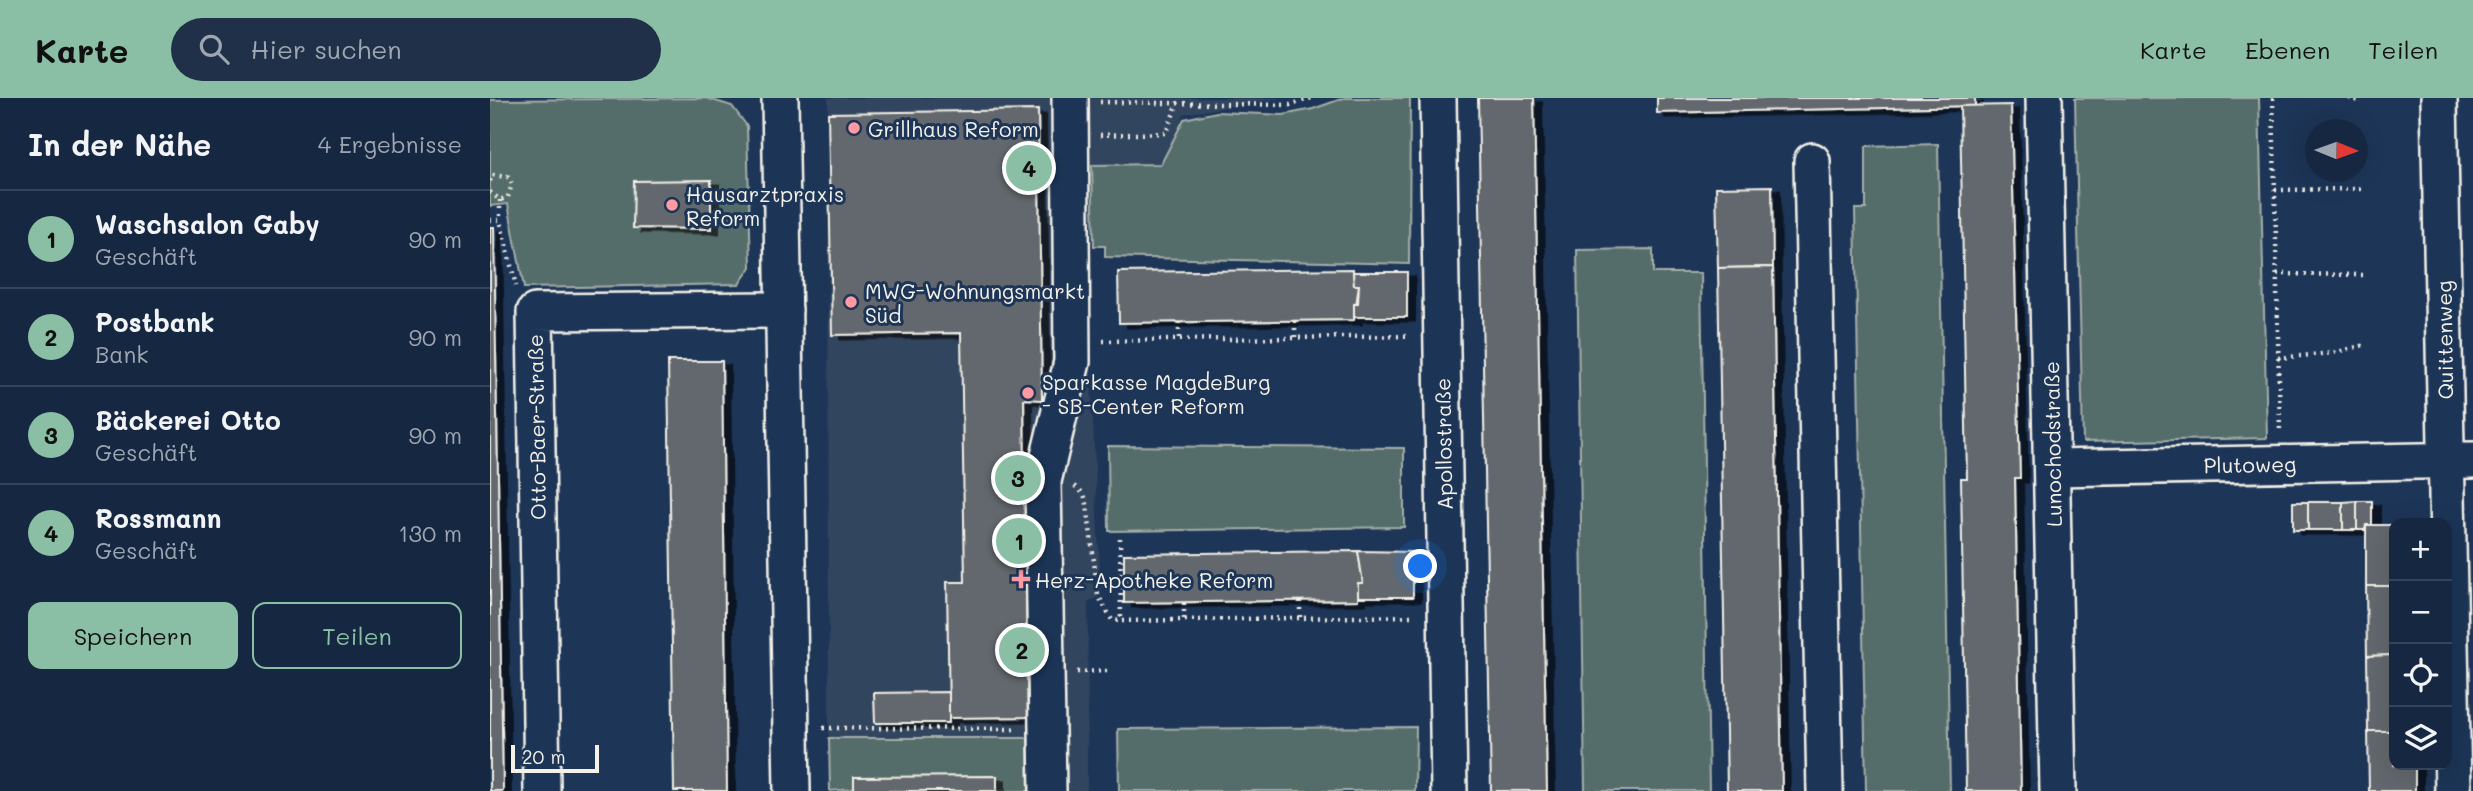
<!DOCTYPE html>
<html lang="de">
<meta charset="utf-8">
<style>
:root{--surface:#162841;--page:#1f3048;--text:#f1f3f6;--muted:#9ea6b1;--line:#35445a;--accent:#8abfa5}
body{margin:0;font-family:Mali,sans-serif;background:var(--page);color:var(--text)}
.controls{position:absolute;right:21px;bottom:21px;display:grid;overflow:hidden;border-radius:14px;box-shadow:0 7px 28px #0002}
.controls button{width:63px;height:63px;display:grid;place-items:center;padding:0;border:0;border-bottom:2px solid var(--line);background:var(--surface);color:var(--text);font:35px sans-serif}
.compass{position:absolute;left:1815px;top:21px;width:63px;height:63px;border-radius:50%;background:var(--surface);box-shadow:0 7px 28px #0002;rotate:91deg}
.scale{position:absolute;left:21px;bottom:18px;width:88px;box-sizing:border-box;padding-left:7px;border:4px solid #f4f1e8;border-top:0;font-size:19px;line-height:24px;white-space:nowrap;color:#f4f1e8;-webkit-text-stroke:5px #1d3557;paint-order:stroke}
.you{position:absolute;left:931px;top:469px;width:24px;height:24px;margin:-18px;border:5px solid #fff;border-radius:50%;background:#1a73e8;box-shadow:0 0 0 10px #1a73e833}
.badge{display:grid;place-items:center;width:46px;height:46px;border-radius:50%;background:var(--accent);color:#111;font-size:23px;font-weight:700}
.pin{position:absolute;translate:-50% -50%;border:4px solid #fff;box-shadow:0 2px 7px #0006}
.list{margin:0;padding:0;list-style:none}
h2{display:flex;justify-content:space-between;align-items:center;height:91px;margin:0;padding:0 28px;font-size:30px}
h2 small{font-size:23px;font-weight:400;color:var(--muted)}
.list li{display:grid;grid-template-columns:46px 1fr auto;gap:21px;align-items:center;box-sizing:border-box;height:98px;padding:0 28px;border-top:2px solid var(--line)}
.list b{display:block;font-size:26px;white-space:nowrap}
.list p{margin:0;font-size:23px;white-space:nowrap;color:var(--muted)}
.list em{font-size:23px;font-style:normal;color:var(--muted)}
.actions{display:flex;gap:14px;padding:21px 28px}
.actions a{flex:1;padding:16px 0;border:2px solid var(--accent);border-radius:14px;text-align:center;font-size:24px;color:var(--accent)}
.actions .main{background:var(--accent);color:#111}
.icon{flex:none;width:38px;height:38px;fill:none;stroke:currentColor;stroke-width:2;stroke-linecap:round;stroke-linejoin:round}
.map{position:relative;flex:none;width:1983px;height:693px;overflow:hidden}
header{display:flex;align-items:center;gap:42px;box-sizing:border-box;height:98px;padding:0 35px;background:var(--accent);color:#111}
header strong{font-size:33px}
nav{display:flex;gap:38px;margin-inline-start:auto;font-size:24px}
.search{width:490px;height:63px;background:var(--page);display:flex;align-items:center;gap:18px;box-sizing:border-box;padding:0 24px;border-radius:38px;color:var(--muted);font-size:26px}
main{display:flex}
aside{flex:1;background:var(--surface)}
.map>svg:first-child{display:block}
.built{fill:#32445e}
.green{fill:#556d6a;stroke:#a4afa9;stroke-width:2}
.building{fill:#62686d;stroke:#f4f1e8;stroke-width:2;filter:url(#shadow)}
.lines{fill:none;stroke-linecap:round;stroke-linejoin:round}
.street-casing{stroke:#f4f1e8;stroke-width:40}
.path{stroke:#f4f1e8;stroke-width:4.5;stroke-dasharray:2 5;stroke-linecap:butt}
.street{stroke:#1d3557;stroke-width:35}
.poi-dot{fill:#ff9aa2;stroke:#1d3557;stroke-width:2.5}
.labels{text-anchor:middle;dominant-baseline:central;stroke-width:6;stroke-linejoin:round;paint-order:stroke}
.poi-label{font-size:21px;fill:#f4f1e8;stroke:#1d3557;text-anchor:start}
.street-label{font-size:21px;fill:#f4f1e8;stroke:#1d3557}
</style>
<header>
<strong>Karte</strong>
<div class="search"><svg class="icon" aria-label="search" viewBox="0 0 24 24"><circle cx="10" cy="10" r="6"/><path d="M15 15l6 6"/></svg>Hier suchen</div>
<nav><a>Karte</a><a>Ebenen</a><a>Teilen</a></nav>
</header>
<main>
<aside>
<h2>In der Nähe<small>4 Ergebnisse</small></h2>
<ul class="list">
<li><span class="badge">1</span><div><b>Waschsalon Gaby</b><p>Geschäft</p></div><em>90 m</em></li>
<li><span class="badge">2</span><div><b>Postbank</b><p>Bank</p></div><em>90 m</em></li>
<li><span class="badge">3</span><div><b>Bäckerei Otto</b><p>Geschäft</p></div><em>90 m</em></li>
<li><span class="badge">4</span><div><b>Rossmann</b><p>Geschäft</p></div><em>130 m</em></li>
</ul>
<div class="actions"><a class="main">Speichern</a><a>Teilen</a></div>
</aside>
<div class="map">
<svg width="1983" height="693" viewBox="0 0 1983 693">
<defs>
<filter id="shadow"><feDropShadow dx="8" dy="4.5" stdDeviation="0" flood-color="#0009"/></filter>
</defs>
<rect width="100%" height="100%" fill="#1d3557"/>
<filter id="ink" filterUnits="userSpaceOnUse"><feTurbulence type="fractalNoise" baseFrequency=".0143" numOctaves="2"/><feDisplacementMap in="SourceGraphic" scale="14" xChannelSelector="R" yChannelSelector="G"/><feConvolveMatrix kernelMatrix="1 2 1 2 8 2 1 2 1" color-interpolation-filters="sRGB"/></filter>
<g filter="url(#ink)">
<polygon class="built" points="338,0 792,0 694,16 671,66 601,66 599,239 611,497 598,505 597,693 339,693"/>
<g class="green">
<polygon points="216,0 242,8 257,28 261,169 249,186 34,190 18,106 0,108 0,2"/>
<polygon points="854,0 920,0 919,166 615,159 615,148 604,148 602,67 671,66 694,21 727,14 793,17 823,11"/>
<polygon points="1585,0 1769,0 1777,340 1593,344"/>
<polygon points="1448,46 1460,693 1376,693 1365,111 1376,111 1376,48"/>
<polygon points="1163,151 1163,175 1211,175 1219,693 1095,693 1087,152"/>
<polygon points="618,348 914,350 914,429 619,433"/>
<polygon points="926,629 925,693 629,693 628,631"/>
<polygon points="339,640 538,640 539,693 507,693 507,679 340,693"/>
</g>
<g class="building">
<polygon points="988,0 1044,0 1057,693 1001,693"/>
<polygon points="1167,0 1485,0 1485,8 1167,15"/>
<polygon points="1521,7 1530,380 1525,380 1531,693 1476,693 1471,380 1477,380 1470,8"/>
<polygon points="548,12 552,302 534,301 538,619 459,620 457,484 475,484 471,235 342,237 338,15"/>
<polygon points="221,82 221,131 143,130 144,83"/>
<polygon points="1282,88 1283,169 1228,170 1226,89"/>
<polygon points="0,129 4,129 13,693 0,693"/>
<polygon points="1283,169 1292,693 1237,693 1228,170"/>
<polygon points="863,171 864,187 869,187 864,222 629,225 628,174"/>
<polygon points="863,174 917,174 917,219 864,219 864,206 868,206 869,187 864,187"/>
<polygon points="178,263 232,263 237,693 184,693"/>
<polygon points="1867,403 1882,403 1882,427 1876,427 1875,432 1867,432"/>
<polygon points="1867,403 1867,432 1853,432 1853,404"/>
<rect x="1803" y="404" width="15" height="28"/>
<rect x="1818" y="404" width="35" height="28"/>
<rect x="1876" y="427" width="28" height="61"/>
<polygon points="868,453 873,485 868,485 868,502 634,505 634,456"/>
<polygon points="868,453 923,454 923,499 868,499 868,485 873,485"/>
<polygon points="1876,488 1904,488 1904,557 1877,558"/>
<polygon points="1904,557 1904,633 1878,633 1877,558"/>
<polygon points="459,594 459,625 385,625 384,595"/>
<polygon points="1878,633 1904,633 1904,667 1925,667 1925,693 1879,693"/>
<polygon points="507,678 507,693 364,693 364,679"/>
</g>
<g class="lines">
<defs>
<g id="street">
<polyline points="290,0 302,693"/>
<polyline points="948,0 959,693"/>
<polyline points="1554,0 1568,693"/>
<polyline points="1949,0 1963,693"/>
<polyline points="1322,63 1335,693"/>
<polyline points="1563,370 1983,362"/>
<polyline points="52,693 45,214 294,212"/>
<polyline points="558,693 553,383 582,264 580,0"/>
</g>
</defs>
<use href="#street" class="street-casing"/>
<g class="path">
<polyline points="1783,0 1790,334"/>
<polyline points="1859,0 1869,3"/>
<polyline points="610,4 800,7 822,0"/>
<polyline points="610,37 676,35 688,4"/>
<polyline points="0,83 2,77 18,79 22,86 18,99 10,102"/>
<polyline points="1785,92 1871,91"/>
<polyline points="0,94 10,102"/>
<polyline points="10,102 10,122"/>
<polyline points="0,122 10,122 26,188"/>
<polyline points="1787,176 1873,177"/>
<polyline points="805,223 805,240"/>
<polyline points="689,224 689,242"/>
<polyline points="613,243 919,238"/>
<polyline points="1788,260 1843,255 1874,247"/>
<polyline points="585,388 594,396 597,406 608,497 622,522 631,523"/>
<polyline points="630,440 631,523 924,518"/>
<polyline points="810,503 810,520"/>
<polyline points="694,505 694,522"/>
<polyline points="587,574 617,573"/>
<polyline points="333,630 527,631"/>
</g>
<use href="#street" class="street"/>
</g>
</g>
<g class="poi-dot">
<circle cx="364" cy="30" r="7"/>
<circle cx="182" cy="107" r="7"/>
<circle cx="361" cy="204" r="7"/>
<circle cx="538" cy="295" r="7"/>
<path d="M527.5 470.5h7v7h7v7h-7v7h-7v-7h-7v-7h7z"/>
</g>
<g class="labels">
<g class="poi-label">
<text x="378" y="30">Grillhaus Reform</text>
<text x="196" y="95">Hausarztpraxis<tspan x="196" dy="24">Reform</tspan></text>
<text x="375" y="192">MWG-Wohnungsmarkt<tspan x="375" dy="24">Süd</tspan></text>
<text x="552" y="283">Sparkasse MagdeBurg<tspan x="552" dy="24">- SB-Center Reform</tspan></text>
<text x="545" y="481">Herz-Apotheke Reform</text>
</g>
<g class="street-label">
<text transform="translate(1954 242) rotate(-91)">Quittenweg</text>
<text transform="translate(46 329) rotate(-91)">Otto-Baer-Straße</text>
<text transform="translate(953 346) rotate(-91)">Apollostraße</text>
<text transform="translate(1562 346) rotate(-91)">Lunochodstraße</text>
<text transform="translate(1760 366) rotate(-1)">Plutoweg</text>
</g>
</g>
</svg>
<div class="controls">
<button>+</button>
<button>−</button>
<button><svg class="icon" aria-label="locate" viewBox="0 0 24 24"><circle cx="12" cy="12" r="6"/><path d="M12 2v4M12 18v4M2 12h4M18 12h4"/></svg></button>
<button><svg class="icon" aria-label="layers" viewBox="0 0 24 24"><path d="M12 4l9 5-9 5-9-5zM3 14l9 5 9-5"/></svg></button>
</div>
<svg class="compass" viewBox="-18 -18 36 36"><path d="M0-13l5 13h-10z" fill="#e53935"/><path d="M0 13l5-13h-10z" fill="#9ea6b1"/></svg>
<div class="scale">20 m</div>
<div class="you"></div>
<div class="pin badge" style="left:529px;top:443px">1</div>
<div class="pin badge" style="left:532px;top:552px">2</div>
<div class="pin badge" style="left:528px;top:380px">3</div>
<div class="pin badge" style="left:539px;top:70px">4</div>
</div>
</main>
